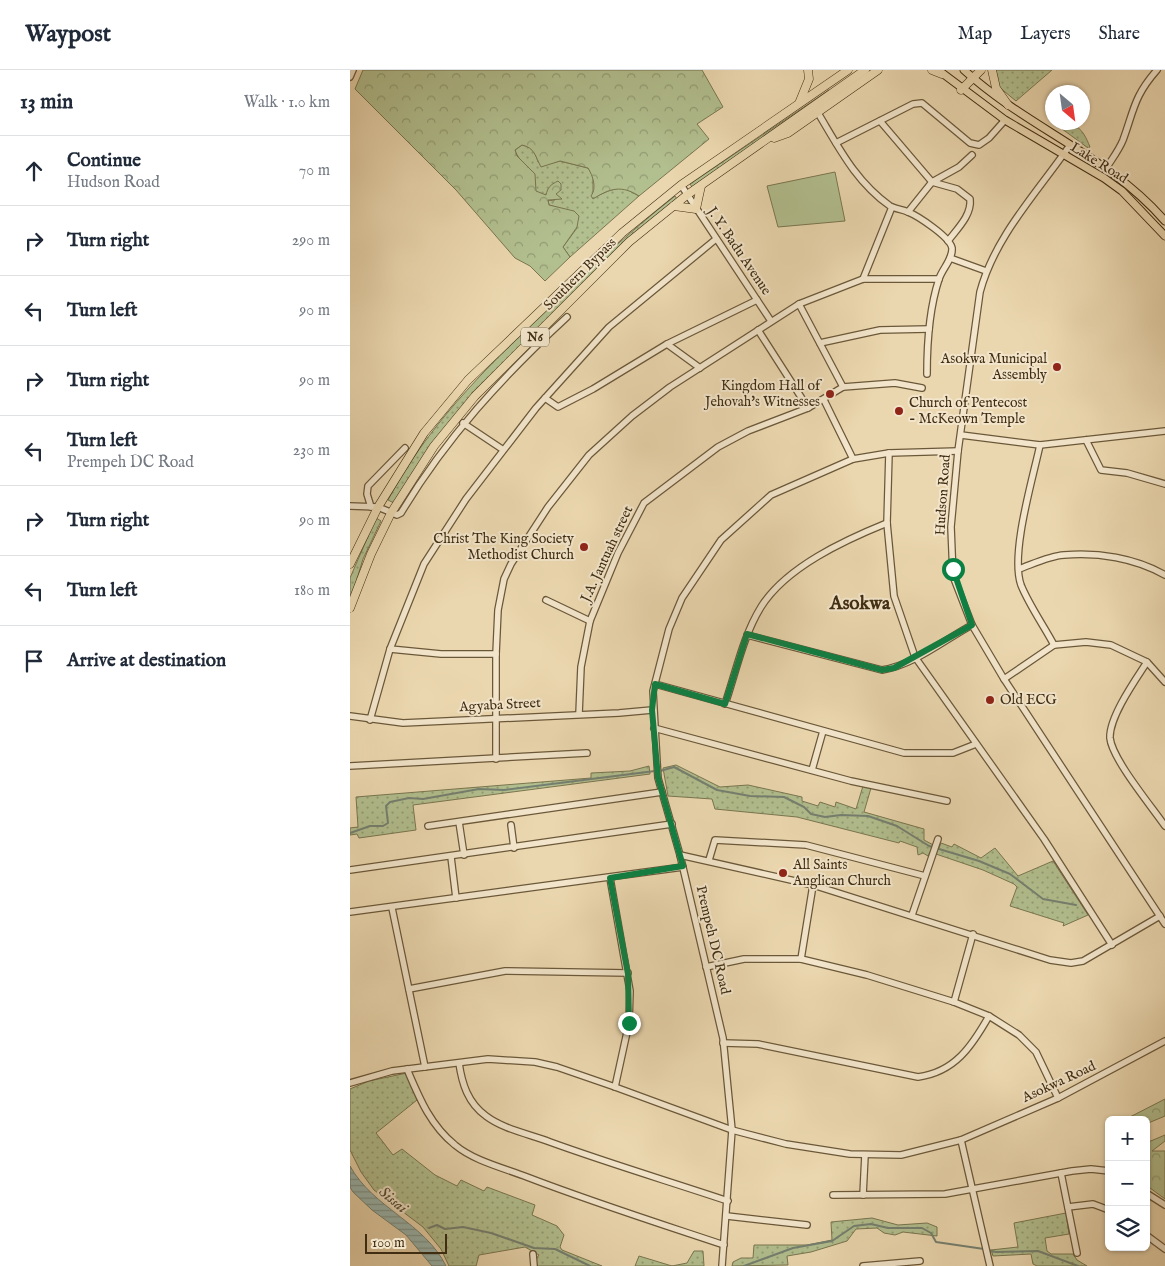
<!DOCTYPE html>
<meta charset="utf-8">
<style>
:root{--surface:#fff;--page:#f2f2f3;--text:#1f2937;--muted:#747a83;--line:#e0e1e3}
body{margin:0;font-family:"IM FELL English",serif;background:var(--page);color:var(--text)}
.controls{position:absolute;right:15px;bottom:15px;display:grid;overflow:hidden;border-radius:8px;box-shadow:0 1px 4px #0004}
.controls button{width:45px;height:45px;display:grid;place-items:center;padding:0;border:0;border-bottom:1px solid var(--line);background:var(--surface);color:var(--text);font:25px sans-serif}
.compass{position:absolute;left:695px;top:15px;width:45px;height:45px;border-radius:50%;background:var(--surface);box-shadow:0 1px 4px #0004;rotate:151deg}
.scale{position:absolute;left:15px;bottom:12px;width:82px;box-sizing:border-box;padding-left:5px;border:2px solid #402d12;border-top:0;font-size:14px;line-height:18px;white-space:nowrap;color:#402d12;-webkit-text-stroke:4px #f2e5cb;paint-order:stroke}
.stop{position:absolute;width:15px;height:15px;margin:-11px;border:4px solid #0b8043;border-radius:50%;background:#fff}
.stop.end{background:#0b8043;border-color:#fff;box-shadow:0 1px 5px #0008}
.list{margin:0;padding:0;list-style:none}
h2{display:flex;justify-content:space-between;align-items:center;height:65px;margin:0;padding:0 20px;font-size:21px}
h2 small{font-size:16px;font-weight:400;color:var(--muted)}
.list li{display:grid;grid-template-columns:32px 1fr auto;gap:15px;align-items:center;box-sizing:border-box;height:70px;padding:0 20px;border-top:1px solid var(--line)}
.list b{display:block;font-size:19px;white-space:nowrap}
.list p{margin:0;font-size:16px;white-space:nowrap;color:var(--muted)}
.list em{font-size:16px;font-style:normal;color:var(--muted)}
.icon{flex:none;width:28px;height:28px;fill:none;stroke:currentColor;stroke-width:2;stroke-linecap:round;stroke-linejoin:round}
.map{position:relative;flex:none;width:815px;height:1196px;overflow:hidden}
header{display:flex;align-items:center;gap:30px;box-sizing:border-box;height:70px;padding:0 25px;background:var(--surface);border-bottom:1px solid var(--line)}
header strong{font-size:24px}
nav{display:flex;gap:28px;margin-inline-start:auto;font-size:18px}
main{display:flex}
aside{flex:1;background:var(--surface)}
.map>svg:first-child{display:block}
.grass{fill:url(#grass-dots);stroke:#797650}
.forest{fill:url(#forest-crowns);stroke:#797650}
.garden{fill:#b2bf8f;stroke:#797650}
.water{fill:url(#water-rules);stroke:#758071}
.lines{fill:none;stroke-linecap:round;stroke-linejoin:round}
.stream{stroke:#758071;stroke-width:2}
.minor-casing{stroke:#6b5839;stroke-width:8}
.major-casing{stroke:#402d12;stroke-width:9}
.highway-casing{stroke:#402d12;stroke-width:9}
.minor{stroke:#f2e5cb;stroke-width:5.5}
.major{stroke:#ebd7af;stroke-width:7}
.highway{stroke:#ebd7af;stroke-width:8}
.route{stroke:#0b8043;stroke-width:6}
.poi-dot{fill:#8f2418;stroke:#f2e5cb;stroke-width:2}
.labels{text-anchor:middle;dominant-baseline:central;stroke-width:4;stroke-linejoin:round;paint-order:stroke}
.shield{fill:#f2e5cb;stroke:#75644a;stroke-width:1}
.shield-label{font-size:12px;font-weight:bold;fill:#402d12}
.street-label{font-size:14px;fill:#402d12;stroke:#f2e5cb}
.poi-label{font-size:14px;fill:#402d12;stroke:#f2e5cb;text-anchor:end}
.water-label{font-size:15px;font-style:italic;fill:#524932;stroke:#f2e5cb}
.district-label{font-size:19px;font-weight:bold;fill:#402d12;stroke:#f2e5cb}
</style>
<header>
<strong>Waypost</strong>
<nav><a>Map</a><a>Layers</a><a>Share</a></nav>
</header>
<main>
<aside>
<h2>13 min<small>Walk · 1.0 km</small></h2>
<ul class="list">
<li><svg class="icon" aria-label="ahead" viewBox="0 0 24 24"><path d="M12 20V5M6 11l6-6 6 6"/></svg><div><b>Continue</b><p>Hudson Road</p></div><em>70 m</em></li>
<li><svg class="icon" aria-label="right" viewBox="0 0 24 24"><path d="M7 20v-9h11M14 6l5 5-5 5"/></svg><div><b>Turn right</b></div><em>290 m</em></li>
<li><svg class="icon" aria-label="left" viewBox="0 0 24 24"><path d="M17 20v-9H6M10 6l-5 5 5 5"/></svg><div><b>Turn left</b></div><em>90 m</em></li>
<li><svg class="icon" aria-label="right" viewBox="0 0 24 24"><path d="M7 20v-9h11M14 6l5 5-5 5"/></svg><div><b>Turn right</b></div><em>90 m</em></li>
<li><svg class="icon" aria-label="left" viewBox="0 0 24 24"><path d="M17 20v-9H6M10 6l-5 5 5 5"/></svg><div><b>Turn left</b><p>Prempeh DC Road</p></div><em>230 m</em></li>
<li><svg class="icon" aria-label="right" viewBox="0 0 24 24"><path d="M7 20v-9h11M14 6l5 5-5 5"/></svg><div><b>Turn right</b></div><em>90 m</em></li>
<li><svg class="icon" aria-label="left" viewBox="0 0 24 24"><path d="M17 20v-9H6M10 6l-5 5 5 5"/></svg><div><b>Turn left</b></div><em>180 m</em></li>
<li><svg class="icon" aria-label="arrive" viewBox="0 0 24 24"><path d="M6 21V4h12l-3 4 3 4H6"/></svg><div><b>Arrive at destination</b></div></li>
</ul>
</aside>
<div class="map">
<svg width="815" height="1196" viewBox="0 0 815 1196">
<defs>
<pattern id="grass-dots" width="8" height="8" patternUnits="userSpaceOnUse" patternTransform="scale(1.25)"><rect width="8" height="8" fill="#b2bf8f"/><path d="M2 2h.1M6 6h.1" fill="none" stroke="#929c73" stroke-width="1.8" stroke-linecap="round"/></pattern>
<pattern id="forest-crowns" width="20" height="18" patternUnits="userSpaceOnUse" patternTransform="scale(1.25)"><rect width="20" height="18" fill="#b2bf8f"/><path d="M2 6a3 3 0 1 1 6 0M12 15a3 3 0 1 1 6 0" fill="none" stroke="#929c73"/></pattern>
<pattern id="water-rules" width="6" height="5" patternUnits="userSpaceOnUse" patternTransform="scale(1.25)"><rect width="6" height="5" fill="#99b8b1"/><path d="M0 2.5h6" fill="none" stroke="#7e968f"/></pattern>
</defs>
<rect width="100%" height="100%" fill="#ebd7af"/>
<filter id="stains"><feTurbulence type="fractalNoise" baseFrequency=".004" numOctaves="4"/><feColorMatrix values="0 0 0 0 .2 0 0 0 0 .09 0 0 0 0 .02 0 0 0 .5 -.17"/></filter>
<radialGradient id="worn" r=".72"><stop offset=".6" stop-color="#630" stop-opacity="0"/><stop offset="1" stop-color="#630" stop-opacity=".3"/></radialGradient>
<g class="grass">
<polygon points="646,0 702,0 666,31 649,17"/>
<polygon points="479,20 342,117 340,114"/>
<path d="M704,53c22,-1 28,4 36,24l-2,1z"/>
<path d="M172,75c11,2 13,7 16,17l9,2 13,-3 28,7 5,8v22l15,-7 14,-4 17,9 -69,61 -7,-10 14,-19 -21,-21 -7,-2 -1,-5 6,1 2,-9 -14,3 -7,-4c2,-17 -16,-28 -20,-41z"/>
<path d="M325,126l2,3 -201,194 -82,110 -6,-3c38,-72 95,-129 153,-185 43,-41 87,-82 134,-119z"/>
<polygon points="26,448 31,451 13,489 0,532 0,508"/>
<polygon points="326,695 370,717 398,715 452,727 452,731 468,736 470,732 485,737 486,732 506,739 513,716 521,718 514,742 574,759 574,770 589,778 591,773 602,777 604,774 631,788 645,778 668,806 703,791 738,845 713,856 714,853 660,836 667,817 664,814 633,800 580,782 578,786 573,783 568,785 567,777 550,771 549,773 447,747 365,739 362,729 318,726 313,698"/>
<polygon points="299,696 300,704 63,735 66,760 9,768 7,764 0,765 0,758 8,757 6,727 241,708 241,703 280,701"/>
<polygon points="57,1003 67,1030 26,1063 43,1085 52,1079 85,1105 107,1116 111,1110 134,1121 137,1117 185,1135 182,1145 207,1156 214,1165 210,1177 212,1180 252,1196 187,1196 186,1189 189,1185 175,1177 129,1185 126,1196 99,1196 91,1179 73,1157 24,1120 11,1102 0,1080 0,1019 19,1011"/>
<polygon points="716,1143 719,1164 695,1168 697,1181 701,1184 723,1184 727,1190 737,1196 687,1196 683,1194 681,1184 643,1186 641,1180 668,1177 664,1153"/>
<polygon points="522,1148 548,1155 577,1153 587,1157 587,1166 553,1162 545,1165 534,1163 527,1158 506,1159 497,1171 461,1182 437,1186 438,1195 382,1196 383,1192 391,1188 403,1188 404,1175 457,1175 482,1170 481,1152"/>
<polygon points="344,1181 353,1181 354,1196 285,1196 289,1186 322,1196 337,1193"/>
</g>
<g class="forest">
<path d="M13,0h339l21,37 -26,17 12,15 -70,57c-17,-11 -29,-8 -46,3l-2,-3c6,-8 2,-20 -3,-28l-28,-7 -19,6c-6,-11 -6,-19 -19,-22l-7,5 2,6 18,18 1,17 10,4c2,-8 4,-10 12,-14l3,3v6l-5,4 6,5 -14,1 1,5 25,6 5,5 -2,11 -14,20 7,10 -25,24 -15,-15 -15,-8 -59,-68 -101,-101z"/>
<polygon points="815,1029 815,1046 796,1054 796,1050 779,1050 778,1048"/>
<polygon points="815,1065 815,1071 802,1081 815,1081 815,1129 796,1115 796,1073"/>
</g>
<polygon class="garden" points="485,102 495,151 428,157 417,116"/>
<path class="water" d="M0,1096c23,42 75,57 96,100h-14l-26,-31 -34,-25 -19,-18 -3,-5z"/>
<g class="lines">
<g class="stream">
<polyline points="310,701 324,697 367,720 400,726 434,727 454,737 461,744 475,747 491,745 518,746 547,756 579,776 629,791 660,804 693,829 726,835"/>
<polyline points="0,763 20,756 33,756 38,753 36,736 40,732 59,728 73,729 129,719 154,720 305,701"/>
<polyline points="79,1158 87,1155 95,1159 113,1157 141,1163 184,1178 205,1179 240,1196"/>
<polyline points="638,1180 646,1182 688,1181 728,1196"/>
<polyline points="394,1196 443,1178 482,1171 504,1156 521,1154 538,1158 572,1158 581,1163 586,1172 634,1179"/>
</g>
<defs>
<g id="minor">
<polyline points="0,7 3,0"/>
<path d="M468,43c21,35 38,69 72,93 5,3 12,3 18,6 10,4 42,25 44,36 1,11 -10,21 -13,31 -10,30 -12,64 -12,95"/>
<path d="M530,51l52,61 25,7 13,10c2,16 -13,30 -22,42"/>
<polyline points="486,73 563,34 572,33 620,73 629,75 639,68 655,50"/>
<path d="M720,75c-33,48 -75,91 -90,147l-22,159 -7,76 2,49 19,49 32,54 161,245"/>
<path d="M757,97c5,-8 12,-17 16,-27 11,-30 11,-44 34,-70"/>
<polyline points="331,115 421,251"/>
<polyline points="558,142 582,112 609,97 622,85"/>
<polyline points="600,188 636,201"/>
<polyline points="513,209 542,137"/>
<polyline points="449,234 493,317"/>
<polyline points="408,260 458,338"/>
<polyline points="470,273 530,260 579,259"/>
<polyline points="317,274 407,230"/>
<polyline points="195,328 208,337 243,319 317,274 350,298"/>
<polyline points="474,330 503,389"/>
<polyline points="113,353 152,379"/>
<polyline points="611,365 690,375 815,361"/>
<polyline points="736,370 751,400 777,403 815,414"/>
<path d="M690,375c-7,33 -30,109 -19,140 8,20 23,41 33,60"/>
<polyline points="539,383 537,453 544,526 565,587 694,769 762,875"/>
<path d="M0,436l28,1 19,8 4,-2c45,-75 102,-137 166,-196"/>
<polyline points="21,437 17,424 18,416 55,378"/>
<path d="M669,499c14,-5 30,-13 45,-14 34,-3 71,3 101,20"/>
<polyline points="196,530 240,551"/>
<path d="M397,565l135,35c32,-5 62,-30 90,-45"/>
<polyline points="40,579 91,584 146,584"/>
<path d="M797,592c-11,17 -38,55 -37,76 2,21 42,69 55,88"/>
<polyline points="654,609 704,575 736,572 761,575 797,592 815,612"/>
<polyline points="305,614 554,683 603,683 626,674"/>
<path d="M375,634c11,-32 18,-68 36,-97 25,-40 84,-67 126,-84"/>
<polyline points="229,644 231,597 240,551 268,483 294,433 368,377 398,361 458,338 493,317 545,313 572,318"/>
<polyline points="0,646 53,653 269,643 302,640"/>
<polyline points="20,650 40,579 74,494 116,429 186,338 259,257 366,169"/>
<polyline points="304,658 501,711 597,731"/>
<polyline points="146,689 146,584 148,540 154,509 161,494 198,437 239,385 282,346 320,317 449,234 513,209 589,209"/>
<polyline points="0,696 237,683"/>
<polyline points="462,700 473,661"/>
<polyline points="109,752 114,785"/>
<polyline points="161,755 164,778"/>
<polyline points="78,756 312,722"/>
<polyline points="330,785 463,815 700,890 721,893 733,891 810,846"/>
<polyline points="101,787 106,828"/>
<polyline points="359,790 365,770 456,775 575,806"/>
<polyline points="0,800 322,754"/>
<polyline points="260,808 280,921 279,953 265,1017"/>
<polyline points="42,838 75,997"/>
<polyline points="0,842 333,797"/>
<polyline points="562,845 588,769"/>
<polyline points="451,889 463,815"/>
<polyline points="356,897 394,889 451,889 517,905 604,932 639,946 669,965 686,982 708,1028"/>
<polyline points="59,919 155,901 278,903"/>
<polyline points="604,932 623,864"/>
<path d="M373,973l35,1 160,33c37,-5 54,-31 71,-61"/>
<path d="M109,993c3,21 9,40 27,53 17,13 43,18 64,26 58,21 118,39 178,59"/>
<path d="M57,999c12,28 23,56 48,76 19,16 49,23 72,32 65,25 131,46 197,68"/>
<polyline points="0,1013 42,1001 138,989 185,992 207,997 265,1017 382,1060 436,1074 500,1084 551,1085 611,1070 708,1028 815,971"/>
<polyline points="611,1070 640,1196"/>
<polyline points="711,1103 727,1183"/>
<polyline points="796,1123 815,1135"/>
<polyline points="483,1125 595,1124 722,1101 741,1099 759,1101"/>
<polyline points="513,1125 515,1085"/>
<polyline points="718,1137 743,1134 759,1140"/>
<polyline points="377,1146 457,1155"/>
<polyline points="796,1165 815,1179"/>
<polyline points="183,1184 184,1196"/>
<polyline points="372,1196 382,1060 373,968 330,785 308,708 307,692 303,621 319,559 332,528 371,470 421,425 503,389 539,383 608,381"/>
<polyline points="513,1196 570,1191"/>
</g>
<g id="major">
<polyline points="588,0 655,50 754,108 772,121 815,166"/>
<path d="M614,0c62,57 145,86 201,151"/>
</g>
<g id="highway">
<polyline points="582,0 592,4"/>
<polyline points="642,0 646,18 658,35"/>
<polyline points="611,20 631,0"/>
<polyline points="450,31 459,9 458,0"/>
<polyline points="424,68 438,63 528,0"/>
<polyline points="324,136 346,139 351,116"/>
<polyline points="0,494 28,437 74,363 118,310 272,163 331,115 498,0"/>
<polyline points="0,538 21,484 41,443 84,376 125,326 279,172 337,125 515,0"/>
</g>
</defs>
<use href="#minor" class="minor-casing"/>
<use href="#major" class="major-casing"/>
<use href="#highway" class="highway-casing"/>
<use href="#minor" class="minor"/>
<use href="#major" class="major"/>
<use href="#highway" class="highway"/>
</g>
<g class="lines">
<polyline class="route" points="279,953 278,904 260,808 333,796 308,708 302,640 305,614 375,634 397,564 532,600 544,598 622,555 603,499"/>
</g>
<g class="poi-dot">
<circle cx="707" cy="297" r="5"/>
<circle cx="480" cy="324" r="5"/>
<circle cx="549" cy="341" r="5"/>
<circle cx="234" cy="477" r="5"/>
<circle cx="640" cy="630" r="5"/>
<circle cx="433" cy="803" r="5"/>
</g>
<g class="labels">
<rect class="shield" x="171" y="257.5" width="28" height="19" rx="4"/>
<g class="shield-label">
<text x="185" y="267">N6</text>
</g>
<g class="street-label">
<text transform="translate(749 93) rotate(32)">Lake Road</text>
<text transform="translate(389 181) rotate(56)">J. Y. Badu Avenue</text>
<text transform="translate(230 204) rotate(-45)">Southern Bypass</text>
<text transform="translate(593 425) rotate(-86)">Hudson Road</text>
<text transform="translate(257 484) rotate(-65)">J.A. Jantuah street</text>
<text transform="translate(150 635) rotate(-3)">Agyaba Street</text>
<text transform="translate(363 870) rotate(77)">Prempeh DC Road</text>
<text transform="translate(709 1012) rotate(-25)">Asokwa Road</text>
</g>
<g class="poi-label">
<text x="697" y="289">Asokwa Municipal<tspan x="697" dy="16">Assembly</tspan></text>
<text x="470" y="316">Kingdom Hall of<tspan x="470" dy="16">Jehovah's Witnesses</tspan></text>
<text x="559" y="333" text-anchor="start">Church of Pentecost<tspan x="559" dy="16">- McKeown Temple</tspan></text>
<text x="224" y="469">Christ The King Society<tspan x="224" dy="16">Methodist Church</tspan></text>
<text x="650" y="630" text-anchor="start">Old ECG</text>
<text x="443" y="795" text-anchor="start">All Saints<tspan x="443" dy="16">Anglican Church</tspan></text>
</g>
<g class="water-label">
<text transform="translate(43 1130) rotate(40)">Sissai</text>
</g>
<g class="district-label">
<text x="510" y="534">Asokwa</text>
</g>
</g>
<rect width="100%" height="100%" filter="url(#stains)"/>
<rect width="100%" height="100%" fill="url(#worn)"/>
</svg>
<div class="controls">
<button>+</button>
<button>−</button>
<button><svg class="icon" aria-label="layers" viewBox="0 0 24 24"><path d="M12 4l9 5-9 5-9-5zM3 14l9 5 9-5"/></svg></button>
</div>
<svg class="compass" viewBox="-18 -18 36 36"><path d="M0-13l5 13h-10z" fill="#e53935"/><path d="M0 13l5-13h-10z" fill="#747a83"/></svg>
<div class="scale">100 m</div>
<div class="stop" style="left:603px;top:499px"></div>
<div class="stop end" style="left:279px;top:953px"></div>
</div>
</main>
